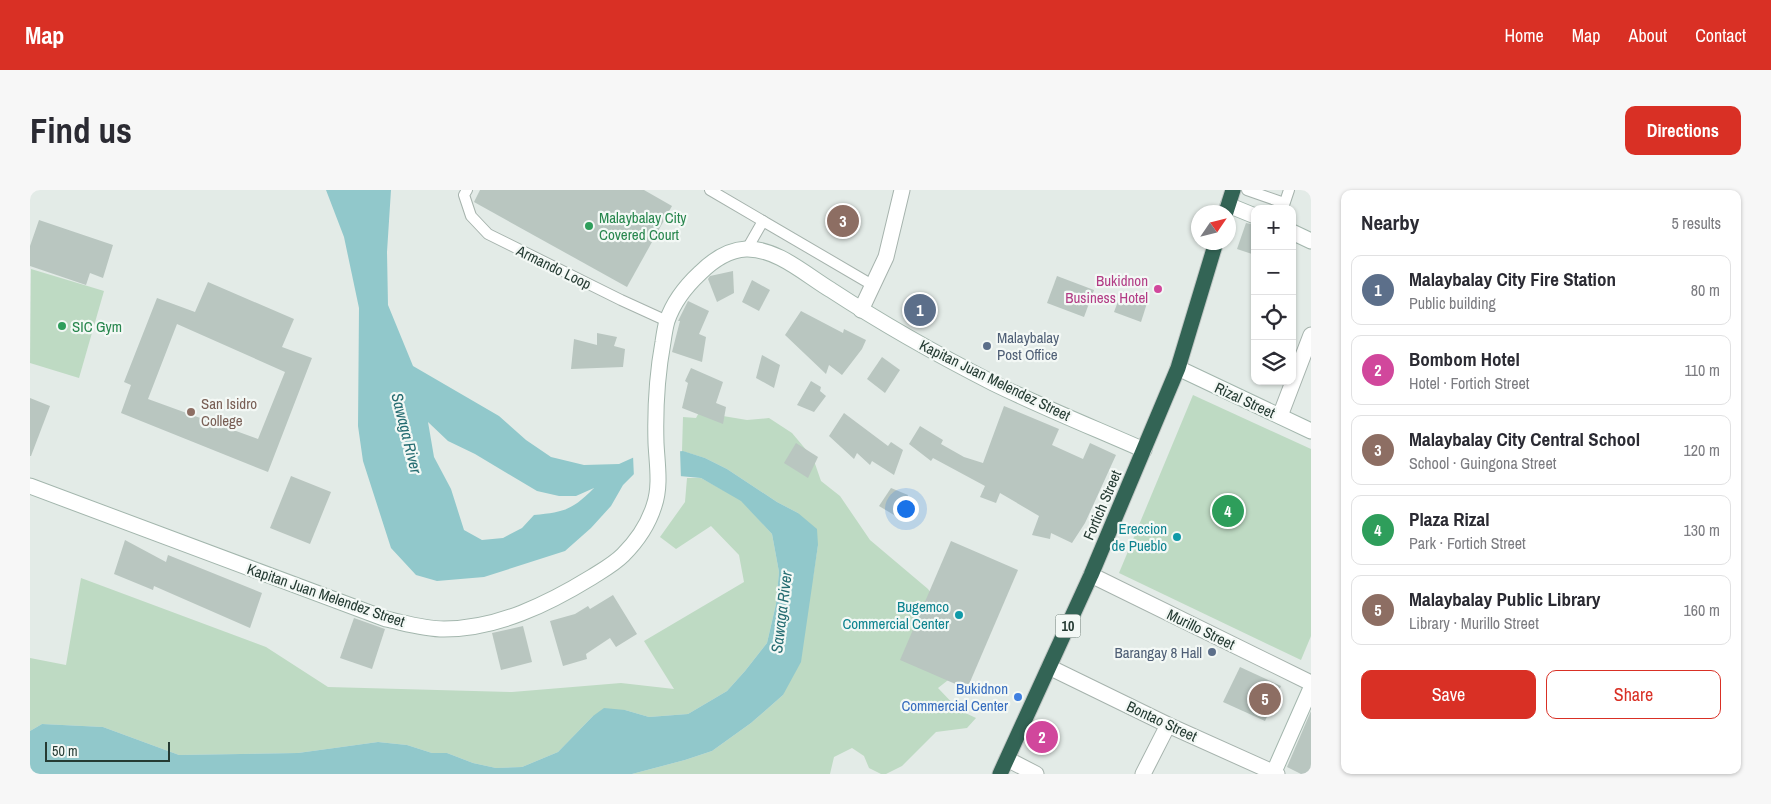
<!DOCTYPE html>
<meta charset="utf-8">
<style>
:root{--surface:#fff;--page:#f7f7f7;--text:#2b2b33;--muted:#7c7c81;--line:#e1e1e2;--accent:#d93025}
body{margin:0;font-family:"Archivo Narrow",sans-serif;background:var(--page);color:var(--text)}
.controls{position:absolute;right:15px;top:15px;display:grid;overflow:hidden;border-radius:10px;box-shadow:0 1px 4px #0004}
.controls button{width:45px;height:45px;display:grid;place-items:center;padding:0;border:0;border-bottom:1px solid var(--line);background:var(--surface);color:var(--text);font:25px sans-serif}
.compass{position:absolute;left:1161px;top:15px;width:45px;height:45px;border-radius:50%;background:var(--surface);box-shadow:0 1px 4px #0004;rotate:55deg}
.scale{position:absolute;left:15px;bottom:12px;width:125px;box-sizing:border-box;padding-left:5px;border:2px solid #253b33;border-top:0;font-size:14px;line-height:18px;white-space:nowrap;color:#253b33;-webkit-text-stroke:4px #f3f8f5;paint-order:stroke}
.you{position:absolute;left:875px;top:318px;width:18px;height:18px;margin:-12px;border:4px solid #fff;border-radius:50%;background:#1a73e8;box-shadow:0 0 0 8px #1a73e833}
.badge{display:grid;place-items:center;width:32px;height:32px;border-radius:50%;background:var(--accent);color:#fff;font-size:16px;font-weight:700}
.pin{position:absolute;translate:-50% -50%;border:2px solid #fff;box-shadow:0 1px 5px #0006}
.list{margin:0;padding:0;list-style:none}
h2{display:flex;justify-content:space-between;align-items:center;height:65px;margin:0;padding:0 20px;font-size:21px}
h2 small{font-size:16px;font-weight:400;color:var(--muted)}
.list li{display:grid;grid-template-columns:32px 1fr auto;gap:15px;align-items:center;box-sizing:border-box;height:70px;margin:0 10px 10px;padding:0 10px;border:1px solid var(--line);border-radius:10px}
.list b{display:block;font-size:19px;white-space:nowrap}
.list p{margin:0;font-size:16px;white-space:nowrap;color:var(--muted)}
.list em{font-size:16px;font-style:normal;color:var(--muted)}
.actions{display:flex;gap:10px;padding:15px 20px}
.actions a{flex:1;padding:11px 0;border:1px solid var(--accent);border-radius:10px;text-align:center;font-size:18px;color:var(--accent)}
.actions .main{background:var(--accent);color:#fff}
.icon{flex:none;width:28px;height:28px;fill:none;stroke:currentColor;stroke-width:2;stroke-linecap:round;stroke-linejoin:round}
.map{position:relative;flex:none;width:1281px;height:584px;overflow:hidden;border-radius:10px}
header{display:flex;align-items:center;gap:30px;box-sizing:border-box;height:70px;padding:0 25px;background:var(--accent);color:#fff}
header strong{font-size:24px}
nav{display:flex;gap:28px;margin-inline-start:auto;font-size:18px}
.intro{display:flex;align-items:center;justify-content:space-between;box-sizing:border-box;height:120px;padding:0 30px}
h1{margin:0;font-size:35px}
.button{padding:12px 22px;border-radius:10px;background:var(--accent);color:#fff;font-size:18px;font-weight:700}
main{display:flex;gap:30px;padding:0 30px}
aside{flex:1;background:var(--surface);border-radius:10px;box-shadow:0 1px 4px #0004}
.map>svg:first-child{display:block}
.green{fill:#bedac3}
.water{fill:#91c8cb;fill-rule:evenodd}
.pier{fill:#e3ebe7}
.building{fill:#b9c6c0;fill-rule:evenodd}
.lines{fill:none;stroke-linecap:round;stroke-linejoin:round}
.lane-casing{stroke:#a6b3ad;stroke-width:12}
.street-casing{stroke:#a6b3ad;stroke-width:17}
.secondary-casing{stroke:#a3b6ad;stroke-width:17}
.highway-casing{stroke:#c2c8c6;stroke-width:17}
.lane{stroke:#fff;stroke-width:10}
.street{stroke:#fff;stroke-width:15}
.secondary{stroke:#fff;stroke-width:15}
.highway{stroke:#336455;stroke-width:15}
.leisure-dot{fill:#2e9e5b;stroke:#f3f8f5;stroke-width:2}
.hotel-dot{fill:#d1479c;stroke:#f3f8f5;stroke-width:2}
.service-dot{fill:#5c6f8a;stroke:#f3f8f5;stroke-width:2}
.education-dot{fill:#8d6e63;stroke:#f3f8f5;stroke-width:2}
.culture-dot{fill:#0f9aa8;stroke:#f3f8f5;stroke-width:2}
.shop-dot{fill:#3f7fe0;stroke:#f3f8f5;stroke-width:2}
.labels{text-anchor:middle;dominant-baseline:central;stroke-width:4.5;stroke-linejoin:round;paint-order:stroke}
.shield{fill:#f3f8f5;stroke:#63746d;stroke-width:1}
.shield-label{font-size:14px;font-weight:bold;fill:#253b33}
.leisure-label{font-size:15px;fill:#27864d;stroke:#f3f8f5;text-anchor:start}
.street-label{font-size:15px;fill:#253b33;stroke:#f3f8f5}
.hotel-label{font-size:15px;fill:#b23c85;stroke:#f3f8f5;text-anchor:end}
.service-label{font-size:15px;fill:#4e5e75;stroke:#f3f8f5;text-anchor:start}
.education-label{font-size:15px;fill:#785e54;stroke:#f3f8f5;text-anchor:start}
.culture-label{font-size:15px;fill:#0d838f;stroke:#f3f8f5;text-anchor:end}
.shop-label{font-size:15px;fill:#366cbe;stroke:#f3f8f5;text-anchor:end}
.water-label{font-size:16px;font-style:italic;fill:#256c71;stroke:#f3f8f5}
</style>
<header>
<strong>Map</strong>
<nav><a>Home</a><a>Map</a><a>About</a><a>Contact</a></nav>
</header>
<div class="intro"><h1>Find us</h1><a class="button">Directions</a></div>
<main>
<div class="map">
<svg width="1281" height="584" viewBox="0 0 1281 584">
<rect width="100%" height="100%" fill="#e3ebe7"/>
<g class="green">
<polygon points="1,79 74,101 49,188 0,173"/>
<polygon points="1163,205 1281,259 1281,446 1271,470 1089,383"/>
<polygon points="672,217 693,226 717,230 739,228 762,243 783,268 791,291 810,306 840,350 898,399 909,414 922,487 908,498 929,520 946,528 937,538 906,542 872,576 856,584 851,584 839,578 834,566 822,558 804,567 800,584 602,584 655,570 682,561 721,533 753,505 783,387 788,355 768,323 747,312 697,279 675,268 652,261 653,227 666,228"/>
<polygon points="657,288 671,288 711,310 742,344 749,382 746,414 737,453 715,481 697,501 658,524 619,527 595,520 563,526 528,562 492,577 466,578 443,573 417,563 402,563 377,555 348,552 268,563 149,565 73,537 12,534 0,541 0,468 36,475 51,388 236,457 298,497 482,502 591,493 644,499 614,451 714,392 709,365 681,336 646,359 630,347 655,312"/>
</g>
<path class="water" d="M296,0h65l-4,62 1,53 25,61 86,50 27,24 25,17 33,8 35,-1 20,-9 44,-4 22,7 22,11 50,33 21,11 19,16 1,16 -17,117 -18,33 -32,28 -39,28 -27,9 -53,14h-602v-43l12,-7 61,3 76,28 119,-2 80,-11 29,3 25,8h15l26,10 23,5 26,-1 36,-15 35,-36 11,-8 21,2 24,7 39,-3 39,-23 18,-20 22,-28 9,-39 3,-32 -7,-38 -31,-33 -40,-23 -65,-6 -13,13 -12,21 -20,22 -26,23 -81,26 -47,4 -21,-6 -25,-27 -28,-87 -5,-35 1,-118 -15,-71zM398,232l20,19 27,13 62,37 22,5h17l18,-8c-22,22 -29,24 -60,27l-12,13 -19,10 -21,2 -18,-10 -13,-41 -17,-32z"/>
<polygon class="pier" points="650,259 651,290 607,285 604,288 603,265 609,262"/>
<g class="building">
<polygon points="450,0 614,0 642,16 597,97 444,12"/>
<polygon points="9,30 83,55 73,88 60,83 56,95 0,76 0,56"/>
<polygon points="1216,33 1225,35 1225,65 1207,59"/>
<polygon points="703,81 704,103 687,112 678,89 680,86"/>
<polygon points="1027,86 1064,100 1054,127 1017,113"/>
<polygon points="722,90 740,100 729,121 712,112"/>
<path d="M178,92l86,37 -12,28 30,11 -44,114 -147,-59 10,-28 -7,-3 33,-84 38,14zM147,134l108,48 -27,67 -110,-40z"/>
<polygon points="1092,101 1118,110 1111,132 1084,122"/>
<polygon points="658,111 679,121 669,144 676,147 672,172 642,162 650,131 648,131"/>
<polygon points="771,121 813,143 814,139 836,150 832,159 812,185 799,175 796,184 755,145"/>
<polygon points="567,143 587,147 584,156 595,159 593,177 541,179 544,149 567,155"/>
<polygon points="732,165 750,175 744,198 726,188"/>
<polygon points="852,167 870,180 855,203 837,189"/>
<polygon points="661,178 693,192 686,213 696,217 693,234 652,218 658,193 655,191"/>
<polygon points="781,191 791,197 790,201 796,206 784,222 767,215"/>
<polygon points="0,208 20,216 1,266 0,266"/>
<polygon points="974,216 1029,239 1022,255 1053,269 1060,253 1086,265 1055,333 1042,353 1021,343 1020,349 1002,345 1009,326 970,303 966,313 950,307 955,296 903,268 901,271 879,254 890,236 913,250 911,254 934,267 953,273"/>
<polygon points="814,223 858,256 861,252 873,260 864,285 842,271 840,275 827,263 824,269 799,246"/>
<polygon points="766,253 788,267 778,288 754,273"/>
<polygon points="261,286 301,302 280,354 240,338"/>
<polygon points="861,298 878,305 869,328 849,316"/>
<polygon points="95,350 136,372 138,365 232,403 220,438 124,396 123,400 84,384"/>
<polygon points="921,351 988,380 937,499 870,470"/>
<polygon points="583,405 607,444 586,457 580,448 556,464 557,469 533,476 520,431 545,424 558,416 560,419"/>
<polygon points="324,428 355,439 342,479 310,468"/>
<polygon points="493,436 502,472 471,480 462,443"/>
<polygon points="1210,477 1251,496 1235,531 1193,512"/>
<polygon points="1281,521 1281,584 1271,584 1257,577"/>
</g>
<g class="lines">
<defs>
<g id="lane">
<polyline points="437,0 434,5 441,26 458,44 591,110 637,131"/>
<polyline points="680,0 844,96"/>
<polyline points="1217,0 1254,13"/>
<polyline points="1253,18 1259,0"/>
<polyline points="717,59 733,31"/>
</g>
<g id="street">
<polyline points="831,120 856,67 872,0"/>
<polyline points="1250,226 1281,145"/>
<polyline points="1061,385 1281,493"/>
<polyline points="1019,477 1138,535 1247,584"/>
<polyline points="977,569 1006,584"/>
<polyline points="1113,584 1138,535"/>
</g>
<g id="secondary">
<polyline points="1198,15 1225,26"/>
<polyline points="1262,42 1281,51"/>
<polyline points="1148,178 1281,241"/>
<path d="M0,296l356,133c19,4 38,10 58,10 53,0 104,-25 148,-52 11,-7 22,-13 31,-22 13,-13 25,-30 31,-49 7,-20 3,-42 2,-63 -1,-34 1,-68 7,-101 1,-7 2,-14 4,-21 6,-18 19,-35 33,-48 12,-12 28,-23 46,-24 31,-1 60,26 85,41 52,34 107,65 162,93 49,24 101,45 151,67"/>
<polyline points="1243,584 1281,498"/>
</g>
<g id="highway">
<polyline points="1196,22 1203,0"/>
<polyline points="970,584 1061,385 1148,178 1186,52"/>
</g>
</defs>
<use href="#lane" class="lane-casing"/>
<use href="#street" class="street-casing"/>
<use href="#secondary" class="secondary-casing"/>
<use href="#highway" class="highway-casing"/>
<use href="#lane" class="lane"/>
<use href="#street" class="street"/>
<use href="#secondary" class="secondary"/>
<use href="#highway" class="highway"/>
</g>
<g class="leisure-dot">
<circle cx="559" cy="36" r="5"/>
<circle cx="32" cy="136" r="5"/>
</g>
<circle class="hotel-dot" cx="1128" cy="99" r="5"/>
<g class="service-dot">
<circle cx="957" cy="156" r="5"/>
<circle cx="1182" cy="462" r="5"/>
</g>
<circle class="education-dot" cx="161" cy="222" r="5"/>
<g class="culture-dot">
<circle cx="1147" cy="347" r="5"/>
<circle cx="929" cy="425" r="5"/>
</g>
<circle class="shop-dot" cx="988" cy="507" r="5"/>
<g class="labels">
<rect class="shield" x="1025.5" y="424.5" width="25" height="23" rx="4"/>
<g class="shield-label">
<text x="1038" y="436">10</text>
</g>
<g class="leisure-label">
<text x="569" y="27">Malaybalay City<tspan x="569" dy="17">Covered Court</tspan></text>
<text x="42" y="136">SIC Gym</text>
</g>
<g class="street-label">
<text transform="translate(524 77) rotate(26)">Armando Loop</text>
<text transform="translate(965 190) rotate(26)">Kapitan Juan Melendez Street</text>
<text transform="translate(1215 210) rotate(25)">Rizal Street</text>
<text transform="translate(1072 315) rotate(-67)">Fortich Street</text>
<text transform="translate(296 405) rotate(19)">Kapitan Juan Melendez Street</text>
<text transform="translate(1171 439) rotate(26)">Murillo Street</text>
<text transform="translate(1132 531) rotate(25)">Bontao Street</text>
</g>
<g class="hotel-label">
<text x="1118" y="90">Bukidnon<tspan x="1118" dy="17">Business Hotel</tspan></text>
</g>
<g class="service-label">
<text x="967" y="147">Malaybalay<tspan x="967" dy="17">Post Office</tspan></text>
<text x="1172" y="462" text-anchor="end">Barangay 8 Hall</text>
</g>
<g class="education-label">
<text x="171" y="213">San Isidro<tspan x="171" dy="17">College</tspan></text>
</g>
<g class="culture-label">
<text x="1137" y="338">Ereccion<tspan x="1137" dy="17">de Pueblo</tspan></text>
<text x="919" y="416">Bugemco<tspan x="919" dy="17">Commercial Center</tspan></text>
</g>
<g class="shop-label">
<text x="978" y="498">Bukidnon<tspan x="978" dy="17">Commercial Center</tspan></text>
</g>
<g class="water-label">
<text transform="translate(377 243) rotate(76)">Sawaga River</text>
<text transform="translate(751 422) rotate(-83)">Sawaga River</text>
</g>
</g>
</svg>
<div class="controls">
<button>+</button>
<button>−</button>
<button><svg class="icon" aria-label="locate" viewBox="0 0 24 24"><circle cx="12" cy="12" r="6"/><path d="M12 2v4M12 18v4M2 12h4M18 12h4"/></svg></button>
<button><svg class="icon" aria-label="layers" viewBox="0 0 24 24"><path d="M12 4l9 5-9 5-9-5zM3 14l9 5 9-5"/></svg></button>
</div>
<svg class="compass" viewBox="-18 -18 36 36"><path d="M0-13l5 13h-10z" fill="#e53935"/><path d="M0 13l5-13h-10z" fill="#7c7c81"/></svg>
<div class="scale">50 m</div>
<div class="you"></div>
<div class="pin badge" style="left:890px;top:120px;background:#5c6f8a">1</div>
<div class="pin badge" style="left:1012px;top:547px;background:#d1479c">2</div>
<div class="pin badge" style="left:813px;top:31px;background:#8d6e63">3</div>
<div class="pin badge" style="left:1198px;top:321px;background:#2e9e5b">4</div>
<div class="pin badge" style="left:1235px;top:509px;background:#8d6e63">5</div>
</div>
<aside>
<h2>Nearby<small>5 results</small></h2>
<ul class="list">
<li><span class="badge" style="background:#5c6f8a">1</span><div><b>Malaybalay City Fire Station</b><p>Public building</p></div><em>80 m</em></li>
<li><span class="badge" style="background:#d1479c">2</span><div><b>Bombom Hotel</b><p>Hotel · Fortich Street</p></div><em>110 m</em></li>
<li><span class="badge" style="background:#8d6e63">3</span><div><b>Malaybalay City Central School</b><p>School · Guingona Street</p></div><em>120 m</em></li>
<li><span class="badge" style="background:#2e9e5b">4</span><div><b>Plaza Rizal</b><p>Park · Fortich Street</p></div><em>130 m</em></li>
<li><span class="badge" style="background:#8d6e63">5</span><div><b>Malaybalay Public Library</b><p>Library · Murillo Street</p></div><em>160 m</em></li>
</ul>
<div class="actions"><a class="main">Save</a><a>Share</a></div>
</aside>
</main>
